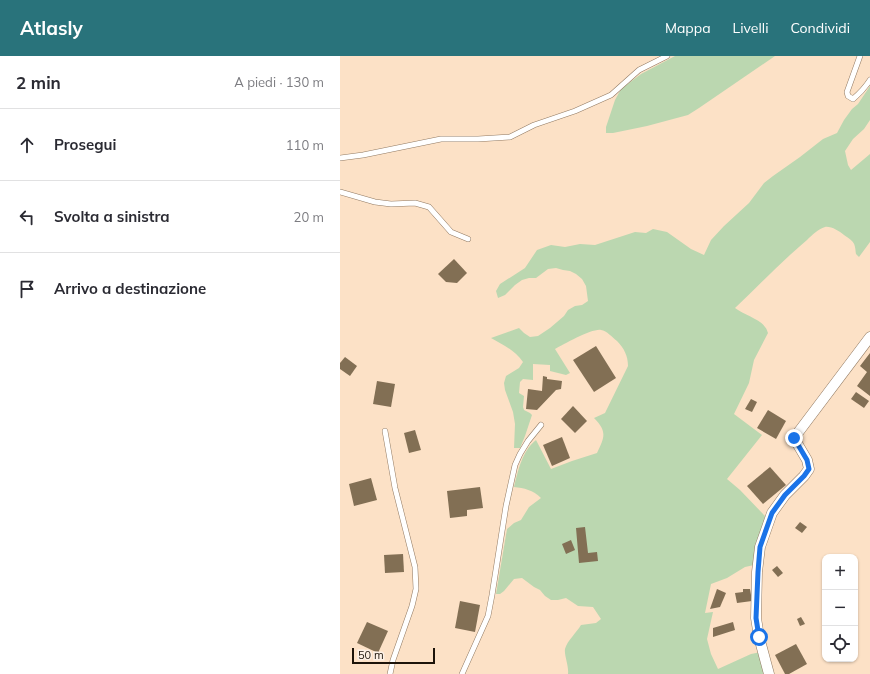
<!DOCTYPE html>
<html lang="it">
<meta charset="utf-8">
<style>
:root{--surface:#fff;--page:#f7f7f7;--text:#2b2b33;--muted:#7c7c81;--line:#e1e1e2;--accent:#29737b}
body{margin:0;font-family:Mulish,sans-serif;background:var(--page);color:var(--text)}
.controls{position:absolute;right:12px;bottom:12px;display:grid;overflow:hidden;border-radius:8px;box-shadow:0 1px 3px #0004}
.controls button{width:36px;height:36px;display:grid;place-items:center;padding:0;border:0;border-bottom:1px solid var(--line);background:var(--surface);color:var(--text);font:20px sans-serif}
.scale{position:absolute;left:12px;bottom:10px;width:83px;box-sizing:border-box;padding-left:4px;border:2px solid #1c1309;border-top:0;font-size:11px;line-height:14px;white-space:nowrap;color:#1c1309;-webkit-text-stroke:3px #fcf1e7;paint-order:stroke}
.stop{position:absolute;width:12px;height:12px;margin:-9px;border:3px solid #1a73e8;border-radius:50%;background:#fff}
.stop.end{background:#1a73e8;border-color:#fff;box-shadow:0 1px 4px #0008}
.list{margin:0;padding:0;list-style:none}
h2{display:flex;justify-content:space-between;align-items:center;height:52px;margin:0;padding:0 16px;font-size:17px}
h2 small{font-size:13px;font-weight:400;color:var(--muted)}
.list li{display:grid;grid-template-columns:26px 1fr auto;gap:12px;align-items:center;box-sizing:border-box;height:72px;padding:0 16px;border-top:1px solid var(--line)}
.list b{display:block;font-size:15px;white-space:nowrap}
.list em{font-size:13px;font-style:normal;color:var(--muted)}
.icon{flex:none;width:22px;height:22px;fill:none;stroke:currentColor;stroke-width:2;stroke-linecap:round;stroke-linejoin:round}
.map{position:relative;flex:none;width:530px;height:618px;overflow:hidden}
header{display:flex;align-items:center;gap:24px;box-sizing:border-box;height:56px;padding:0 20px;background:var(--accent);color:#fff}
header strong{font-size:19px}
nav{display:flex;gap:22px;margin-inline-start:auto;font-size:14px}
main{display:flex}
aside{flex:1;background:var(--surface)}
.map>svg:first-child{display:block}
.green{fill:#bbd7b0}
.building{fill:#826f54}
.lines{fill:none;stroke-linecap:round;stroke-linejoin:round}
.service-casing{stroke:#927a62;stroke-width:6}
.minor-casing{stroke:#927a62;stroke-width:11}
.service{stroke:#fff;stroke-width:5}
.minor{stroke:#fff;stroke-width:10}
.route{stroke:#1a73e8;stroke-width:5}
</style>
<header>
<strong>Atlasly</strong>
<nav><a>Mappa</a><a>Livelli</a><a>Condividi</a></nav>
</header>
<main>
<aside>
<h2>2 min<small>A piedi · 130 m</small></h2>
<ul class="list">
<li><svg class="icon" aria-label="ahead" viewBox="0 0 24 24"><path d="M12 20V5M6 11l6-6 6 6"/></svg><div><b>Prosegui</b></div><em>110 m</em></li>
<li><svg class="icon" aria-label="left" viewBox="0 0 24 24"><path d="M17 20v-9H6M10 6l-5 5 5 5"/></svg><div><b>Svolta a sinistra</b></div><em>20 m</em></li>
<li><svg class="icon" aria-label="arrive" viewBox="0 0 24 24"><path d="M6 21V4h12l-3 4 3 4H6"/></svg><div><b>Arrivo a destinazione</b></div></li>
</ul>
</aside>
<div class="map">
<svg width="530" height="618" viewBox="0 0 530 618">
<rect width="100%" height="100%" fill="#fce1c6"/>
<g class="green">
<polygon points="335,0 435,0 359,52 348,59 307,70 273,77 266,77 266,71 275,44 281,33 301,18"/>
<path d="M530,30v34l-6,9 -11,10 -8,12 3,14 3,5 19,-16v88l-11,15 -3,-3c-1,-12 -2,-12 -12,-19 -5,-4 -13,-9 -19,-8 -7,2 -13,8 -18,13 -25,21 -48,45 -72,68 9,7 25,11 30,19 2,2 2,4 3,6l-14,27 -5,23 -15,31 28,21 -35,44 13,11 25,26 -11,49 -9,2 -18,11 -16,6 -6,29 8,-1 -6,27 4,15 7,15 33,-15 10,-2 4,22h-197c1,-8 -4,-19 -3,-25 2,-8 12,-17 16,-24l15,-2 5,-4 -8,-12 -15,-1 -12,-8 -8,2h-7l-6,-4 -5,-6 -6,-3 -12,-9 -8,1 -10,12 -4,3h-4l11,-65 7,-6 7,-3 8,-13 12,-9c-8,-8 -17,-10 -27,-11 4,-16 8,-36 22,-47l15,29 21,-8 25,-8c7,-15 11,-21 -3,-35l11,-5 23,-47c0,-10 -4,-18 -11,-25 -5,-4 -10,-10 -16,-11 -8,-2 -37,14 -46,19l15,24 -4,2 -16,-4v-6l-17,-1v16l-10,-1 -3,3 -1,11 5,3 -1,11 1,3 6,3 2,2 -7,21 -5,12h-6l1,-24 -2,-12 -8,-22 -1,-7 2,-7 13,-8 4,-6c-8,-12 -20,-17 -32,-24l28,-10 5,5 6,4 8,-1 12,-8 14,-12 4,-6 7,-4 7,-1 6,-4 -2,-15 -4,-7 -6,-5 -6,-3 -7,-1 -7,-2 -8,1 -12,9h-7l-7,2 -7,5 -10,10 -7,3 -2,-7 4,-7 25,-16 12,-18 14,-5 14,2 15,-3 15,1 40,-13 11,1 7,-4 14,3 24,17 13,6 7,-15 13,-14 25,-23 15,-20 9,-7 27,-19 23,-18 14,-6 7,-13 8,-11 6,-5z"/>
</g>
<g class="building">
<polygon points="114,203 127,217 117,227 106,226 98,218"/>
<polygon points="256,290 276,322 254,336 233,304"/>
<polygon points="530,297 530,340 517,330 527,316 520,310"/>
<polygon points="5,301 17,310 10,320 0,313 0,307"/>
<polygon points="203,320 207,321 207,323 222,325 221,333 216,334 197,354 186,353 188,333 202,335"/>
<polygon points="37,325 55,328 51,351 33,348"/>
<polygon points="516,336 529,345 524,352 511,343"/>
<polygon points="411,343 417,346 412,356 405,353"/>
<polygon points="233,350 247,365 235,377 221,363"/>
<polygon points="428,354 446,365 436,383 417,372"/>
<polygon points="75,374 81,394 69,397 64,377"/>
<polygon points="222,381 230,402 212,410 203,389"/>
<polygon points="430,411 446,429 423,448 407,430"/>
<polygon points="31,422 37,444 14,450 9,428"/>
<polygon points="140,431 143,452 127,454 127,460 110,462 107,435"/>
<polygon points="460,466 467,471 462,477 455,472"/>
<polygon points="245,471 248,497 257,496 258,505 239,507 236,472"/>
<polygon points="231,484 235,494 226,498 222,488"/>
<polygon points="63,498 64,516 45,517 44,499"/>
<polygon points="437,510 443,517 438,521 432,514"/>
<polygon points="377,533 386,537 380,551 370,553"/>
<polygon points="403,533 410,533 412,545 397,547 395,537 403,536"/>
<polygon points="120,545 140,549 135,576 115,572"/>
<polygon points="461,561 465,568 460,570 457,563"/>
<polygon points="27,566 48,575 38,597 17,587"/>
<polygon points="393,566 395,574 373,581 373,572"/>
<polygon points="456,588 467,608 449,618 445,618 435,599"/>
</g>
<g class="lines">
<defs>
<g id="service">
<path d="M520,0l-13,36 1,4 5,3c7,-6 12,-11 17,-19"/>
<polyline points="0,102 23,99 101,83 138,83 170,81 194,69 235,55 271,39 299,14 327,0"/>
<polyline points="0,136 35,146 51,148 75,147 89,151 111,176 128,183"/>
<polyline points="45,375 55,432 75,511 76,533 72,550 53,604 50,618"/>
<polyline points="122,618 148,560 152,539 166,450 175,409 180,398 188,385 201,369"/>
</g>
<polyline id="minor" points="429,618 419,581 416,562 417,516 420,491 432,457 445,439 464,420 469,413 467,404 454,382 530,281"/>
</defs>
<use href="#service" class="service-casing"/>
<use href="#minor" class="minor-casing"/>
<use href="#service" class="service"/>
<use href="#minor" class="minor"/>
</g>
<g class="lines">
<polyline class="route" points="419,581 416,562 418,516 420,491 432,457 445,439 464,420 469,413 467,404 454,382"/>
</g>
</svg>
<div class="controls">
<button>+</button>
<button>−</button>
<button><svg class="icon" aria-label="locate" viewBox="0 0 24 24"><circle cx="12" cy="12" r="6"/><path d="M12 2v4M12 18v4M2 12h4M18 12h4"/></svg></button>
</div>
<div class="scale">50 m</div>
<div class="stop" style="left:419px;top:581px"></div>
<div class="stop end" style="left:454px;top:382px"></div>
</div>
</main>
